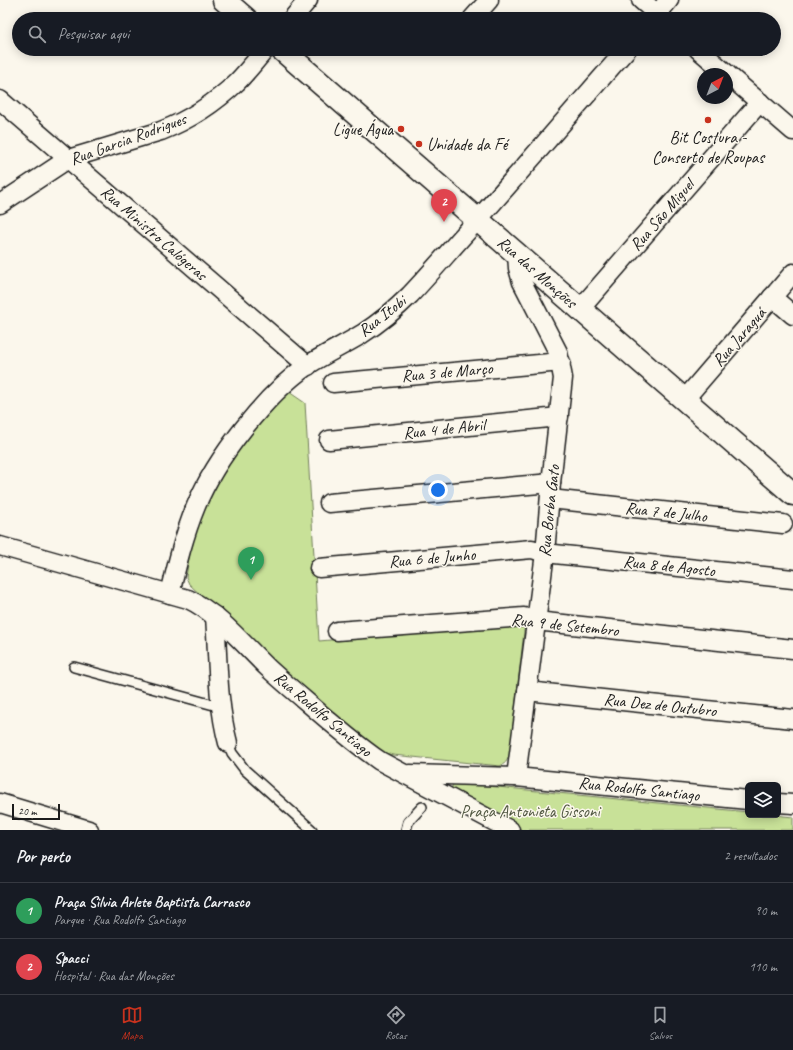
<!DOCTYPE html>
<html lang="pt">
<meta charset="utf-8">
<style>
:root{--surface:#171b24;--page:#242831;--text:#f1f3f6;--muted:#9ea1a6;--line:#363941;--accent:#c8321e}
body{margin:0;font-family:Caveat,sans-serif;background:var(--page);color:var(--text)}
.controls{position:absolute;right:12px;bottom:12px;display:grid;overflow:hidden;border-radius:6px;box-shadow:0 2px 10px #0003}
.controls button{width:36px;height:36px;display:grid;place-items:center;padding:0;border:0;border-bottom:1px solid var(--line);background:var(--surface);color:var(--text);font:20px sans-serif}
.compass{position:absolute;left:697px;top:68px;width:36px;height:36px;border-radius:50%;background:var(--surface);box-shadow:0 2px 10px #0003;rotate:42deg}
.scale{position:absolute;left:12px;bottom:10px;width:48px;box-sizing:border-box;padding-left:4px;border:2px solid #1c1c1c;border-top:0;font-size:11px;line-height:14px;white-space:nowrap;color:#1c1c1c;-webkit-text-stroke:3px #fbf7ec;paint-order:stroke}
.you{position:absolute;left:438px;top:490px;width:14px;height:14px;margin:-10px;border:3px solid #fff;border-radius:50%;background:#1a73e8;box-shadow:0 0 0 6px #1a73e833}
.badge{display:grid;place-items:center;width:26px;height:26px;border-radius:50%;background:var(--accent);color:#fff;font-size:13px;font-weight:700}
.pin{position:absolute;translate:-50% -33px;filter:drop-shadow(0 1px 2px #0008)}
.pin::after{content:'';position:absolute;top:21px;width:14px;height:12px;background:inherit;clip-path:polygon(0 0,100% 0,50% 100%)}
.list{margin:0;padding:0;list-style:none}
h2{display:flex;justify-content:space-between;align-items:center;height:52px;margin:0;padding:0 16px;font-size:17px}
h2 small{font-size:13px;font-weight:400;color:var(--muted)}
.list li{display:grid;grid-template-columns:26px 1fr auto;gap:12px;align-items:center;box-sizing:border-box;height:56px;padding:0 16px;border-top:1px solid var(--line)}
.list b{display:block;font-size:15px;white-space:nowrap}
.list p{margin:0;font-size:13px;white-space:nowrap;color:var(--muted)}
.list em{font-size:13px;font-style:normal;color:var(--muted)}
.icon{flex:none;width:22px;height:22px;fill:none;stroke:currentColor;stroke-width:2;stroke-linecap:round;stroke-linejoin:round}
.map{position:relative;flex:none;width:793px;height:830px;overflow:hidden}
.search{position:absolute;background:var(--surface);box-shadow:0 2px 10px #0003;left:12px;right:12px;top:12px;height:44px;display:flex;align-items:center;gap:10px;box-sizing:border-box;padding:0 14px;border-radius:22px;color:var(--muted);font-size:15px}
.sheet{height:164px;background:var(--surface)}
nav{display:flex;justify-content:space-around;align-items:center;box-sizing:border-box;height:56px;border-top:1px solid var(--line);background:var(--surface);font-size:11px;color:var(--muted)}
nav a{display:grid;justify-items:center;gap:2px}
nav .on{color:var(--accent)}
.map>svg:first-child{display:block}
.green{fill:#c8e198;stroke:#727e5a}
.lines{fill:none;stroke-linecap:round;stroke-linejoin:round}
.lane-casing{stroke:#1c1c1c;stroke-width:12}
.street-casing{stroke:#1c1c1c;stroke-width:21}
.secondary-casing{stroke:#1c1c1c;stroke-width:25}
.lane{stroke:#fbf7ec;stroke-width:9}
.street{stroke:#fbf7ec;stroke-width:18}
.secondary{stroke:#fbf7ec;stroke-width:22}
.poi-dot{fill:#c8321e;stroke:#fbf7ec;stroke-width:1.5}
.labels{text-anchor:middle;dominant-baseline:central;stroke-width:3;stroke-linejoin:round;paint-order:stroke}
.poi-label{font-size:17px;fill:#1c1c1c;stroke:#fbf7ec;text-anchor:end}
.street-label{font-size:17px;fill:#1c1c1c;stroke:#fbf7ec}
.park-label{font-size:17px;fill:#505741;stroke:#fbf7ec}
</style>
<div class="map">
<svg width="793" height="830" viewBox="0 0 793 830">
<rect width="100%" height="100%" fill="#fbf7ec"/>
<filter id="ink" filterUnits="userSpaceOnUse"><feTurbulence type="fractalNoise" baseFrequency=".025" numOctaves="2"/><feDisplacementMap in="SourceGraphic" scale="8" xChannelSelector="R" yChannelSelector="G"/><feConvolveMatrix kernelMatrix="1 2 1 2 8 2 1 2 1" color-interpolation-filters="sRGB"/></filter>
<g filter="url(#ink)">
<g class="green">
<path d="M289,392l16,11 14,238 206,-18 -15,129c-2,7 -3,11 -10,14l-107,-11 -8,-2 -19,-12 -56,-47 -103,-93 -18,-17 -3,-7 5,-32 7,-21 15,-36 23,-38 27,-33z"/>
<polygon points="457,783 748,812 748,815 775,815 793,817 793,830 522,830 464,801 451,789 453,784"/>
</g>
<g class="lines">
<defs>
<g id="lane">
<polyline points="74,667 221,707"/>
<polyline points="228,743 232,753 245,770 312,830"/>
<polyline points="406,830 408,822 422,807"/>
</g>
<g id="street">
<polyline points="641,0 663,19"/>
<polyline points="292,19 308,0"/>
<polyline points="472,19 489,0"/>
<polyline points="653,19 669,0"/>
<polyline points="698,49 727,74"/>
<polyline points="727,74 793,131"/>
<polyline points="0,100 308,366"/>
<path d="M0,204l68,-45 93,-28c28,-11 54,-28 76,-49 10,-10 19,-22 29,-33"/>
<polyline points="772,297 793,315"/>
<polyline points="580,309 760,102"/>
<polyline points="333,383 561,362"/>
<polyline points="684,400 793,273"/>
<polyline points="329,440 559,417"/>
<polyline points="550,499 783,524"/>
<polyline points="329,503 551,483"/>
<path d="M0,546l188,53c30,14 56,46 80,69 13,12 26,23 39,34 24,21 47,41 73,59l130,69"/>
<polyline points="319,568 532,549 545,553 793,579"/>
<path d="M170,594c7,-30 14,-59 26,-88 19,-47 70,-112 112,-141 17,-11 36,-20 54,-31 17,-11 33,-24 48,-39 18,-19 36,-40 53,-59 56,-62 109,-125 164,-187"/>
<path d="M215,616c3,42 2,86 13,127"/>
<polyline points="337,631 524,617 536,621 793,649"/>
<polyline points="527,691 793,719"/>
<polyline points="410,774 516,777 748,800"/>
<polyline points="516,777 545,553 551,483 563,378 558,352 522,282 518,268 517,254"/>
<polyline points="0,803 89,830"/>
<polyline points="778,803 793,804"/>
</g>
<g id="secondary">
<polyline points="224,0 246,19"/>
<polyline points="281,49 793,494"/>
</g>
</defs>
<use href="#lane" class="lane-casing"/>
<use href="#street" class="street-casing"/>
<use href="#secondary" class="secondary-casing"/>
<use href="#lane" class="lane"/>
<use href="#street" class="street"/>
<use href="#secondary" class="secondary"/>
</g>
</g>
<g class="poi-dot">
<circle cx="708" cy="120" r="4"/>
<circle cx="401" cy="129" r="4"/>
<circle cx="419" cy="144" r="4"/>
</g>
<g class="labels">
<g class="poi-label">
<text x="393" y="129">Ligue Água</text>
<text x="708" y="137" text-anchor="middle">Bit Costura -<tspan x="708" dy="20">Conserto de Roupas</tspan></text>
<text x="427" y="144" text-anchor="start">Unidade da Fé</text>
</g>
<g class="street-label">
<text transform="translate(128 139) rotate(-20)">Rua Garcia Rodrigues</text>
<text transform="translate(662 215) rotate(-49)">Rua São Miguel</text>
<text transform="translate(154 233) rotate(41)">Rua Ministro Calógeras</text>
<text transform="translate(537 272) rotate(41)">Rua das Monções</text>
<text transform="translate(382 316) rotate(-38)">Rua Itobi</text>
<text transform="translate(739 337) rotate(-49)">Rua Jaraguá</text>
<text transform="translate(447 372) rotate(-5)">Rua 3 de Março</text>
<text transform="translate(444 429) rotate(-6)">Rua 4 de Abril</text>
<text transform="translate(549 511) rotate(-84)">Rua Borba Gato</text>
<text transform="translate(666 512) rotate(6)">Rua 7 de Julho</text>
<text transform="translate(432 558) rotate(-5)">Rua 6 de Junho</text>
<text transform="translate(669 566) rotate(6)">Rua 8 de Agosto</text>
<text transform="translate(565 625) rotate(6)">Rua 9 de Setembro</text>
<text transform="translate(660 705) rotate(6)">Rua Dez de Outubro</text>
<text transform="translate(323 714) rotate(40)">Rua Rodolfo Santiago</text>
<text transform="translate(639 789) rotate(6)">Rua Rodolfo Santiago</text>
</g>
<g class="park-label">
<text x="530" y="811">Praça Antonieta Gissoni</text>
</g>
</g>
</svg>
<div class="controls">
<button><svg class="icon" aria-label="layers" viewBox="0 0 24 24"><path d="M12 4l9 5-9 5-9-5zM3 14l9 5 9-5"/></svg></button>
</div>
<svg class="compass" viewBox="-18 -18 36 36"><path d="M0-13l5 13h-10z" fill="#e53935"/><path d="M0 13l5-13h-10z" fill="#9ea1a6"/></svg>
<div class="scale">20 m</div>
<div class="you"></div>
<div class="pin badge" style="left:251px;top:580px;background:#2e9e5b">1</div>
<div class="pin badge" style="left:444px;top:222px;background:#e0444e">2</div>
<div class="search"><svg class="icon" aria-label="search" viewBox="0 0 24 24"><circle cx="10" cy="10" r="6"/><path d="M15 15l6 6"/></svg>Pesquisar aqui</div>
</div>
<section class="sheet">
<h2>Por perto<small>2 resultados</small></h2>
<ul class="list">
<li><span class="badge" style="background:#2e9e5b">1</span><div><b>Praça Silvia Arlete Baptista Carrasco</b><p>Parque · Rua Rodolfo Santiago</p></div><em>90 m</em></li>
<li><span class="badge" style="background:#e0444e">2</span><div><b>Spacci</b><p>Hospital · Rua das Monções</p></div><em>110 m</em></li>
</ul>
</section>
<nav>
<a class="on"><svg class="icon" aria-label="map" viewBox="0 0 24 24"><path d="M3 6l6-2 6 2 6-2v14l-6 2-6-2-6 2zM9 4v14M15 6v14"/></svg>Mapa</a>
<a><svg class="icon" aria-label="directions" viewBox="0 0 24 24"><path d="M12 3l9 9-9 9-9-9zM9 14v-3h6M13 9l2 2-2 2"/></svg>Rotas</a>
<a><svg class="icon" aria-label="saved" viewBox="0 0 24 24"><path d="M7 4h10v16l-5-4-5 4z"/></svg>Salvos</a>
</nav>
